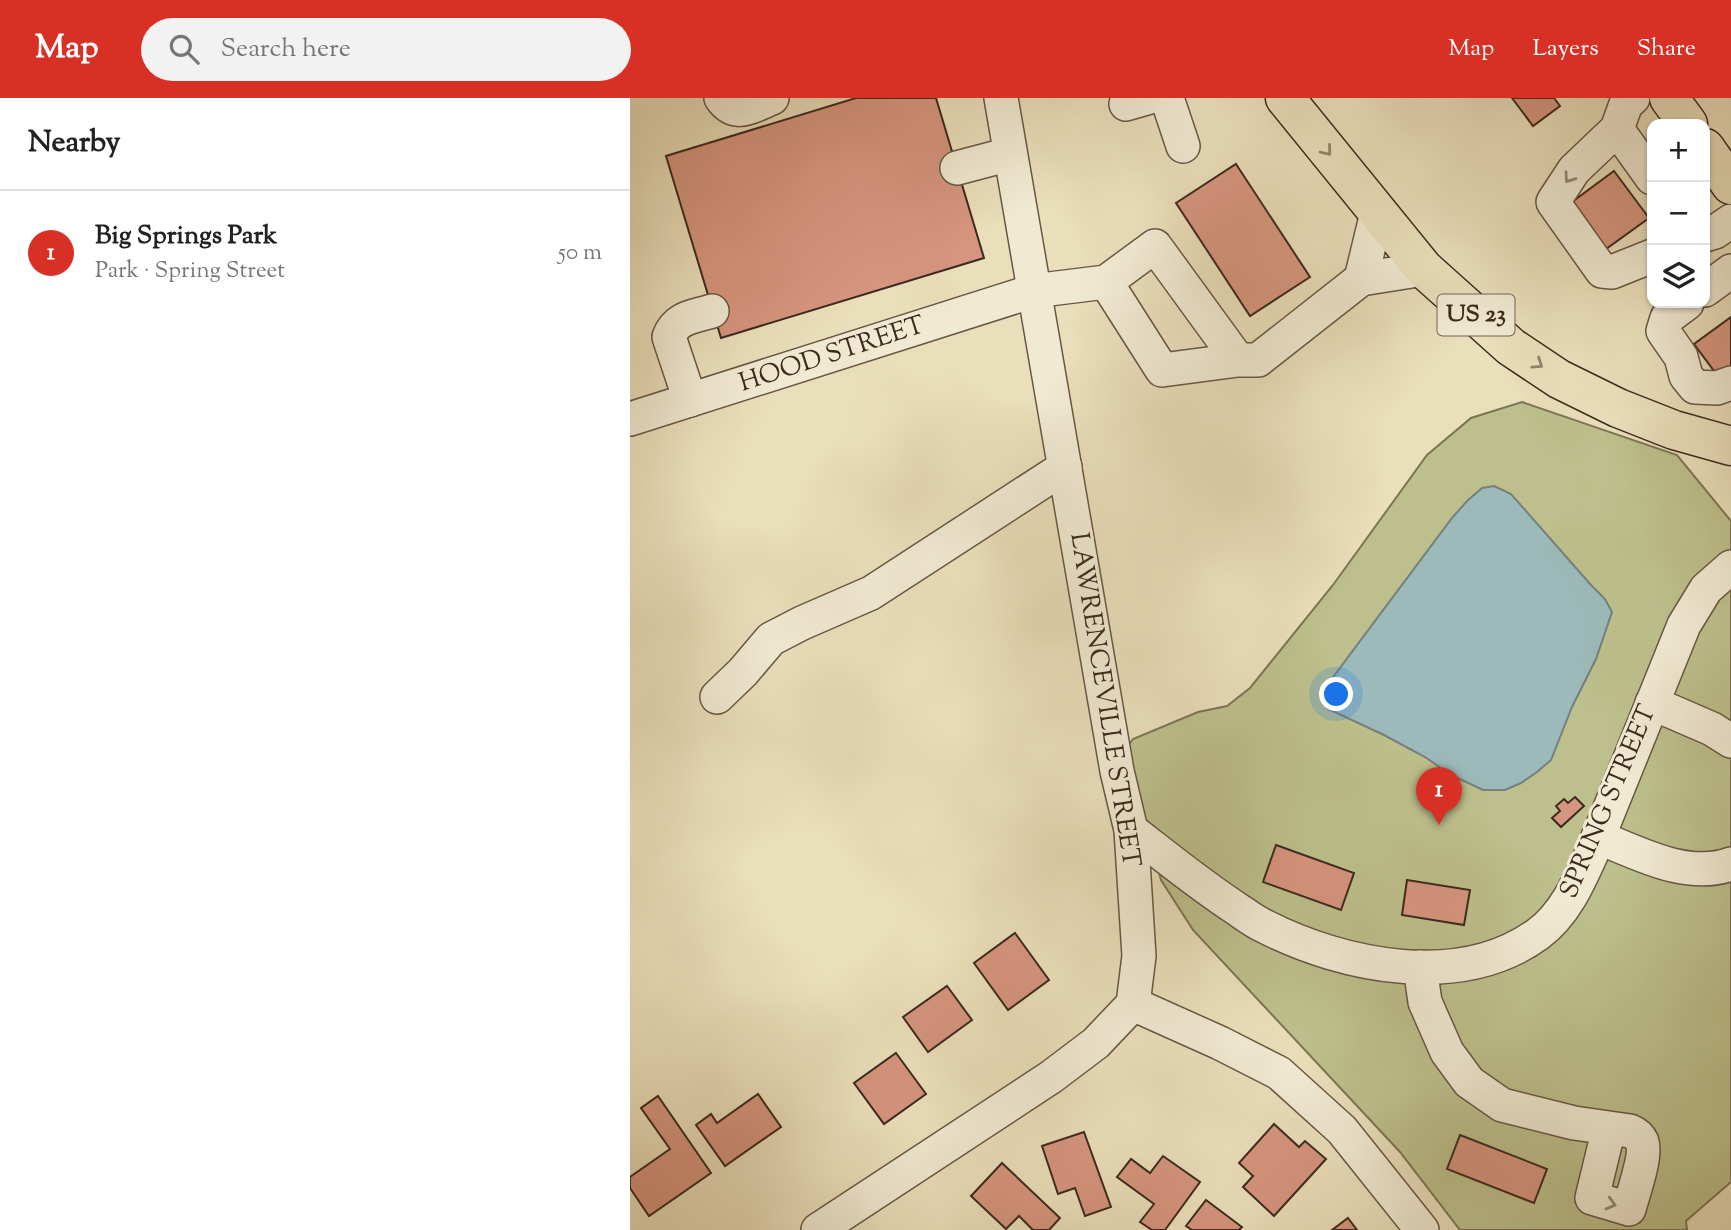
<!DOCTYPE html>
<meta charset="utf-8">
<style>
:root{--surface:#fff;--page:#f2f2f2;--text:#222;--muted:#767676;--line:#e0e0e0;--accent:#d93025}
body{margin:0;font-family:"Sorts Mill Goudy",serif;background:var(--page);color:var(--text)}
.controls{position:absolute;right:21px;top:21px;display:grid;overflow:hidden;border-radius:14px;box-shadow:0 2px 5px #0004}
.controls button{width:63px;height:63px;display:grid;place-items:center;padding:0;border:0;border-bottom:2px solid var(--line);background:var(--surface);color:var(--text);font:35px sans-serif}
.you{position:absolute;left:707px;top:597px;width:24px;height:24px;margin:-18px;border:5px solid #fff;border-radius:50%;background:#1a73e8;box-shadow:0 0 0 10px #1a73e833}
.badge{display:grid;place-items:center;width:46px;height:46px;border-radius:50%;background:var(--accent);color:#fff;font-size:23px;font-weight:700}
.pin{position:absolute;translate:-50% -58px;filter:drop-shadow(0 2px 4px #0008)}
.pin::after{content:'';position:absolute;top:37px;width:24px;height:21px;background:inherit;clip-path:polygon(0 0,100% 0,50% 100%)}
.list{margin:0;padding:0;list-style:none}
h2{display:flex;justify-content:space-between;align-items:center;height:91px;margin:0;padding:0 28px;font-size:30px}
h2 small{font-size:23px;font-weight:400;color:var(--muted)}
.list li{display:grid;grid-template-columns:46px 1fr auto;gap:21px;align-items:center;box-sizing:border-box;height:126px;padding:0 28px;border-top:2px solid var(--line)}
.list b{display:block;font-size:26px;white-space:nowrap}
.list p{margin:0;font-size:23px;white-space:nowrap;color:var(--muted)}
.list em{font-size:23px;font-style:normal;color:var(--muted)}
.icon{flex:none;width:38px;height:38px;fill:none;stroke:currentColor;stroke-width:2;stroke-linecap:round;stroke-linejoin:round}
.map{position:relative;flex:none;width:1101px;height:1132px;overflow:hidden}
header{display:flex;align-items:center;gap:42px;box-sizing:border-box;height:98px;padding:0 35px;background:var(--accent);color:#fff}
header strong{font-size:33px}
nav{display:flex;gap:38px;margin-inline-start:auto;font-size:24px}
.search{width:490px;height:63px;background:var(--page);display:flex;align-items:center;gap:18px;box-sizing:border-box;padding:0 24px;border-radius:38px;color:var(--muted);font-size:26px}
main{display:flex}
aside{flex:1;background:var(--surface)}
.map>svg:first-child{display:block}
.green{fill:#bdc08c;stroke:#7c7555;stroke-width:2}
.water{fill:#9cbaba;stroke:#76807c;stroke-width:2}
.building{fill:#d6957e;stroke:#3c2a1e;stroke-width:2}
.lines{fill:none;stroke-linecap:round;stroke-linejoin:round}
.minor-casing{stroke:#685745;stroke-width:36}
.major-casing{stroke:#3c2a1e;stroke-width:41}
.minor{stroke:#f1ead3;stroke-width:33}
.major{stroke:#eadfbb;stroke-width:38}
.oneway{stroke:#93846c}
.oneway2{stroke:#968a78}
.labels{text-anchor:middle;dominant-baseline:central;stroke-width:6;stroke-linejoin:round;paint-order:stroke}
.shield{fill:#f1ead3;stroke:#726454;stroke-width:2}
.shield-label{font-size:24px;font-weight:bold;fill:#3c2a1e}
.street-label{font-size:26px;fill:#3c2a1e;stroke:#f1ead3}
</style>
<header>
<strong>Map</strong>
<div class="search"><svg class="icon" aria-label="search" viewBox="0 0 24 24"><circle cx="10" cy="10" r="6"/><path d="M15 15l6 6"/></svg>Search here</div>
<nav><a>Map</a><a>Layers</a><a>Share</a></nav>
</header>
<main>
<aside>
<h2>Nearby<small></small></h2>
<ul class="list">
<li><span class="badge">1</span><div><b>Big Springs Park</b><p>Park · Spring Street</p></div><em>50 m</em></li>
</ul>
</aside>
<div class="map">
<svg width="1101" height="1132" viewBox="0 0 1101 1132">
<rect width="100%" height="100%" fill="#eadfbb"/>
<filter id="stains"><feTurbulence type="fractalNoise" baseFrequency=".00286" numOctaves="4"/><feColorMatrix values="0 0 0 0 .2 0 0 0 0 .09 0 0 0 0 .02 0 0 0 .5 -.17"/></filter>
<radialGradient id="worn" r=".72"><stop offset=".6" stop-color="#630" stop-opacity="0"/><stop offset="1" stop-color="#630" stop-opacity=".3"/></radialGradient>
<polygon class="green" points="892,304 1047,357 1101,423 1101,1084 1056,1123 1057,1132 830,1132 770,1054 563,832 531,782 497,649 503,641 568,614 597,608 620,590 703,487 797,357 841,320"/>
<polygon class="water" points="864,388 881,396 961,487 975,501 982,514 966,561 942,609 921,662 907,674 891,685 875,692 853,692 821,677 795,659 754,637 698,611 693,601 695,590 822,420 837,403 852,390"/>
<g class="building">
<polygon points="226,0 306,0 354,160 91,240 36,58"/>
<polygon points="882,0 924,0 930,8 903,28"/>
<polygon points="606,66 680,179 620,218 546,105"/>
<polygon points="984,73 1019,120 976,151 942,104"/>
<polygon points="1101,219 1101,273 1090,281 1064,246"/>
<polygon points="945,699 954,708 931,729 922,720 930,713 926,708 934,701 938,705"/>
<polygon points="646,747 724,775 711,812 633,784"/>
<polygon points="777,782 840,792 834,827 772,817"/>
<polygon points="385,835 419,882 378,912 344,865"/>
<polygon points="317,888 342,922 298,954 273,919"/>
<polygon points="266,955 296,996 254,1026 224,985"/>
<polygon points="128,996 151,1029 95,1068 66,1027 81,1016 87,1025"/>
<polygon points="28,998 81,1075 19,1118 0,1090 0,1079 40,1051 11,1010"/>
<polygon points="644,1026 669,1049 675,1043 696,1061 644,1118 613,1089 623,1078 609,1065"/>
<polygon points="454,1034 481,1109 455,1118 445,1090 428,1096 412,1048"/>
<polygon points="830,1037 917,1071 904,1105 817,1071"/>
<polygon points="533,1058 570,1084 535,1132 522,1132 510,1124 524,1106 487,1079 501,1061 520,1075"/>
<polygon points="372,1065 430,1120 419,1132 403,1132 389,1118 376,1131 341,1098"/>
<polygon points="576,1102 612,1129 609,1132 562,1132 556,1128"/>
<polygon points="718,1120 727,1132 702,1132"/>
</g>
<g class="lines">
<defs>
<g id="minor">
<path d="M91,0c15,21 31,8 51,0"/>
<polyline points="537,0 553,48"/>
<polyline points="1003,0 996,6 987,31 944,72 923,104 972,173 982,174 1022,158"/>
<polyline points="496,6 517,0"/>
<polyline points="987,31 1022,80"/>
<polyline points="327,70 380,56"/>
<polyline points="747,115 731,181 794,171"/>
<polyline points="1075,137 1085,134 1101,123"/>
<polyline points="1075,192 1101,173"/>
<polyline points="1057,205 1037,220 1033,233 1051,259 1056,278 1065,289 1087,290 1101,285"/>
<polyline points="608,262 532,272 476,184 525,148 608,262 628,262 731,181"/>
<path d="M60,302l-21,-63c7,-20 24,-20 43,-26"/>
<polyline points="0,321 403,193 476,184"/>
<polyline points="87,599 113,574 141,541 172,525 241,495 435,369"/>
<polyline points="1022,605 1082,631 1101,643"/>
<path d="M501,732c35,27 69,55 106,79 9,6 18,13 27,17 80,41 197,64 274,8 26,-19 40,-50 53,-79l93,-230 22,-36 25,-22"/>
<path d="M968,739c40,16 89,43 133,27"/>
<path d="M790,869l5,35 22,50 22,30 33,23 72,18 56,8c5,2 10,6 12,11 5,13 -9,52 -13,67l-37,-11 17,-70"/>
<polyline points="503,906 590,945 649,975 712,1032 792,1132"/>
<polyline points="188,1132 421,979 466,945 503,906 509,858 501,732 487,673 371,0"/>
</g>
<g id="major">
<polyline points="655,0 794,171 881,249 929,281 988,310 1044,332 1101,348"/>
<polyline points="1039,0 1058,26"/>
<polyline points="1075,50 1101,87"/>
</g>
</defs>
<use href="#minor" class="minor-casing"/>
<use href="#major" class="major-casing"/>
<use href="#minor" class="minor"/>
<use href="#major" class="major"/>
</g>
<defs><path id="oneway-chevron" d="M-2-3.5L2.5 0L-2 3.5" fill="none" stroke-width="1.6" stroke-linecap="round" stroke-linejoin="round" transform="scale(1.75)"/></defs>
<g class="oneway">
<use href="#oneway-chevron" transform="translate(697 53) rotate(51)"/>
<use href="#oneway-chevron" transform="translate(908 266) rotate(34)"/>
</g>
<g class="oneway2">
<use href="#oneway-chevron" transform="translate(939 80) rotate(125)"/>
<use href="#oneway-chevron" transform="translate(981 1106) rotate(16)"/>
</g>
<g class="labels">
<rect class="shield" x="807.5" y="196.5" width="77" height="41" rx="5"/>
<g class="shield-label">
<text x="846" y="217">US 23</text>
</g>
<g class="street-label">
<text transform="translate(202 257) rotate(-18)">HOOD STREET</text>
<text transform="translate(474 602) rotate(81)">LAWRENCEVILLE STREET</text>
<text transform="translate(979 704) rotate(-67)">SPRING STREET</text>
</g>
</g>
<rect width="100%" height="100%" filter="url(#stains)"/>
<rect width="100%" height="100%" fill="url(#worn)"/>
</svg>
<div class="controls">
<button>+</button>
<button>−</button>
<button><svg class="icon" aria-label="layers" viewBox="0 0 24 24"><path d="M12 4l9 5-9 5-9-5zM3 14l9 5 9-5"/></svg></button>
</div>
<div class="you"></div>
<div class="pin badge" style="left:809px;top:727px">1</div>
</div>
</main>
